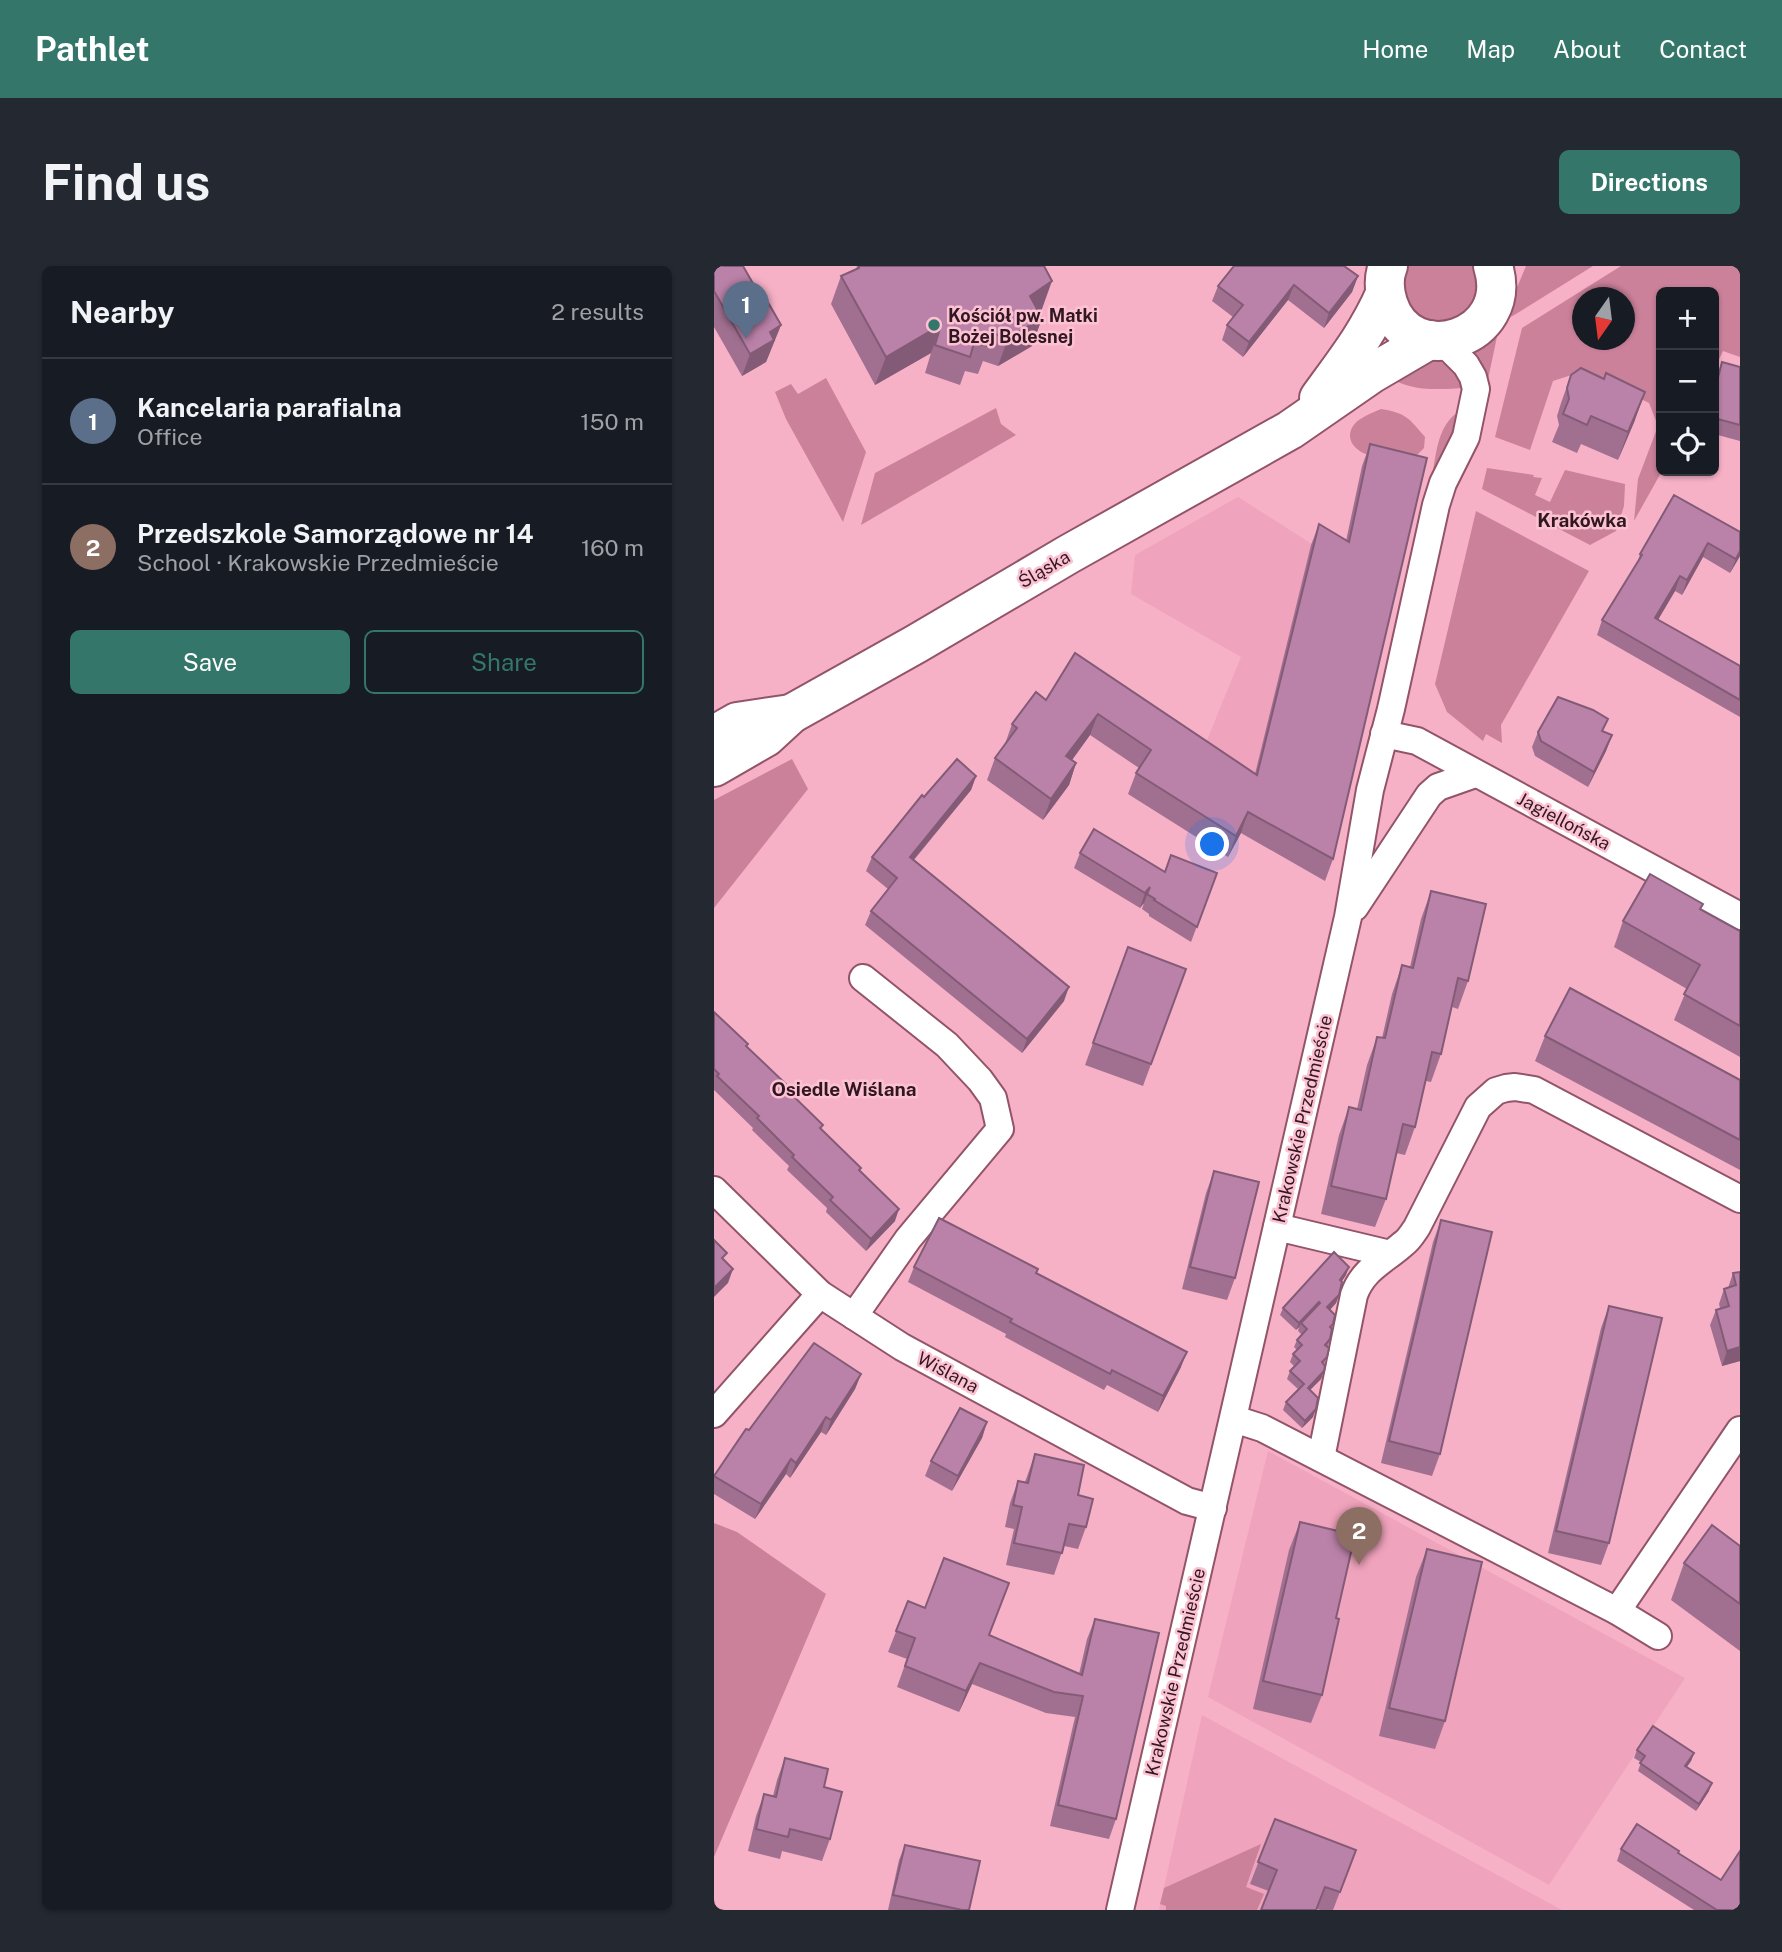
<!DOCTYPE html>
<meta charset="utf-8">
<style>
:root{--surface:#171b24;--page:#242831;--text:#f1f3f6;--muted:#9ea1a6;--line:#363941;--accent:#34776a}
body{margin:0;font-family:"Public Sans",sans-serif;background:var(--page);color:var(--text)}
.controls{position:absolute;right:21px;top:21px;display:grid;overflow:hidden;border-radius:10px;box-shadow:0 2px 5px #0004}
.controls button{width:63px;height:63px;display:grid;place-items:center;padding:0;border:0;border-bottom:2px solid var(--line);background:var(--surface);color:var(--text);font:35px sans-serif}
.compass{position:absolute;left:858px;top:21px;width:63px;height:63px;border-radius:50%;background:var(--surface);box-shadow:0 2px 5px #0004;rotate:194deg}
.you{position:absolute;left:499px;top:579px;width:24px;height:24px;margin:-18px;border:5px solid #fff;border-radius:50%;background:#1a73e8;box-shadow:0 0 0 10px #1a73e833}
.badge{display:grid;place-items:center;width:46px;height:46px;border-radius:50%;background:var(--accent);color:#fff;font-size:23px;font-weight:700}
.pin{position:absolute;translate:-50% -58px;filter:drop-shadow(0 2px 4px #0008)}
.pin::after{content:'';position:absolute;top:37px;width:24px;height:21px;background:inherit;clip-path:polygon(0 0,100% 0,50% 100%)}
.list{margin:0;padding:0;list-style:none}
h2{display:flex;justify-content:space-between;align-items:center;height:91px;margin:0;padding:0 28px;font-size:30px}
h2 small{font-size:23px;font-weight:400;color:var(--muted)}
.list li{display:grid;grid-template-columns:46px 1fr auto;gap:21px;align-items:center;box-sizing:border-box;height:126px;padding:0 28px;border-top:2px solid var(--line)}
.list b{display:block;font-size:26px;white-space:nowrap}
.list p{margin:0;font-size:23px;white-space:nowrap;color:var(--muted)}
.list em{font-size:23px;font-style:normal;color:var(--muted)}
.actions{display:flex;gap:14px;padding:21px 28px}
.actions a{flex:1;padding:16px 0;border:2px solid var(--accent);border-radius:10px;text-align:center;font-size:24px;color:var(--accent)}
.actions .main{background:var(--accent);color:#fff}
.icon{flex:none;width:38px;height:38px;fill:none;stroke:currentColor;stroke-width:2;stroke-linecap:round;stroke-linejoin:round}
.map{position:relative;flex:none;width:1026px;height:1644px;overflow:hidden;border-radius:10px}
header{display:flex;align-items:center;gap:42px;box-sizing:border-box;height:98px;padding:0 35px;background:var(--accent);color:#fff}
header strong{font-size:33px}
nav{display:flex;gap:38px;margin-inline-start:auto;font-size:24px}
.intro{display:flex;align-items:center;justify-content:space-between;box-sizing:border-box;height:168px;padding:0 42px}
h1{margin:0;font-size:49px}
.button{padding:18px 32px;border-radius:10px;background:var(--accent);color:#fff;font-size:24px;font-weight:700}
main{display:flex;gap:42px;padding:0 42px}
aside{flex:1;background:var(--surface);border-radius:10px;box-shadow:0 2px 5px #0004}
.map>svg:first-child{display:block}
.built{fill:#f0a3bc}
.green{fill:#ca8199;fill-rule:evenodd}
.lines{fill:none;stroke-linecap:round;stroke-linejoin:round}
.street-casing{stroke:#925469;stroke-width:30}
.primary-casing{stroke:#925469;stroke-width:42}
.street{stroke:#fff;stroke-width:26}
.primary{stroke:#fff;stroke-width:38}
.wall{fill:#a17091}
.shaded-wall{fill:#835b76}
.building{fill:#bb82a9;stroke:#835b76;stroke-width:2}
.poi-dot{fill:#34776a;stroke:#fcc2d4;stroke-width:2.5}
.labels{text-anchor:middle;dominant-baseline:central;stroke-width:5;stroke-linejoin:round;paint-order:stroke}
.poi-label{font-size:18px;font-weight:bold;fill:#311720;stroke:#fcc2d4;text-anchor:start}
.street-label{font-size:18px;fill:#311720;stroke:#fcc2d4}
.neighbourhood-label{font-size:19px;font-weight:bold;fill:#311720;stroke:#fcc2d4}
</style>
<header>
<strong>Pathlet</strong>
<nav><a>Home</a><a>Map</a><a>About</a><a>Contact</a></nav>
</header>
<div class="intro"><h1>Find us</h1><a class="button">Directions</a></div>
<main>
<aside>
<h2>Nearby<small>2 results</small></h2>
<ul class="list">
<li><span class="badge" style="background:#5c6f8a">1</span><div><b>Kancelaria parafialna</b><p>Office</p></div><em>150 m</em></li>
<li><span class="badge" style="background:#8d6e63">2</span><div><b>Przedszkole Samorządowe nr 14</b><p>School · Krakowskie Przedmieście</p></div><em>160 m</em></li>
</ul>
<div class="actions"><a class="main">Save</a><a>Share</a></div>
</aside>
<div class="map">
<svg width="1026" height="1644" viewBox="0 0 1026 1644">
<rect width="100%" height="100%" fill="#f7b1c7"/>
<g class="built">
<polygon points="524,231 678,329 611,615 527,567 484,496 527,391 417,328 421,289"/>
<polygon points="554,1185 971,1412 835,1619 494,1431"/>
<polygon points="488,1449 848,1644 445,1644"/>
</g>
<g class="green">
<path d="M694,0h64c4,7 4,14 5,21 3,50 -94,46 -69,-21z"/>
<polygon points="812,0 879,0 797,51 802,24"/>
<path d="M907,0h119v91l-17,-6 -9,19v-78h-53l1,179 -28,50 4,-42 20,-53 -9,-23 -65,-32 -31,10 -23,69 -35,-13 27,-109zM869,32h42v42h-42z"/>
<polygon points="784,66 773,118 755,87 771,79"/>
<path d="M718,94c21,3 23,11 34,28 -25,1 -50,4 -72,-8z"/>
<polygon points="112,112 152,186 129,256 72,153 61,126 77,118 84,128"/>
<polygon points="282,142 287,158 302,169 147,259 161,207"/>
<path d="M667,143c25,4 28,9 44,28l-1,11 -10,10c-14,-1 -30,-1 -45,-3 -12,-3 -25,-15 -16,-29 5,-8 19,-13 28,-17z"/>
<path d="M744,146l2,13 -29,58c5,-25 5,-56 27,-71z"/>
<polygon points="773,202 820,209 819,211 828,212 821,229 836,236 851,204 911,218 910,240 902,265 876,279 768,223"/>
<polygon points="762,245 875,305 787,459 788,477 772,468 769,475 733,446 721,418"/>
<polygon points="78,493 94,523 0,642 0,534"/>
<polygon points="0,1257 23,1266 112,1328 0,1591"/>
<polygon points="547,1578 532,1621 550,1628 543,1644 452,1644 452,1640 446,1638 450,1622"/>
</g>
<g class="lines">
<defs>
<g id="street">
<polyline points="670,468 703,475 1026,650"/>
<polyline points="641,641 715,529 724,521 761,508"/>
<polyline points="0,924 106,1028 188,1081 473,1235 499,1242"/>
<polyline points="563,961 676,988"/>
<polyline points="140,1050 194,973 286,863 279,832 266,814 233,779 149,712"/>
<polyline points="0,1148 106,1028"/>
<polyline points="520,1153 548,1162 903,1345 1026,1164"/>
<path d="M607,1192l33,-163c9,-26 30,-34 49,-51 6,-4 10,-11 14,-17l61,-120 18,-16 10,-3 9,-1 19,3 206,109"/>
<polyline points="903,1345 944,1370"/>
<polyline points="406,1644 634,651 656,524 677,443 722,239 729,217 752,171 762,123 759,111 752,99 729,76"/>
</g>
<g id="primary">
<path d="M674,0c-5,12 -4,24 0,37 22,69 128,36 105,-37"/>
<path d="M605,132c26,-36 48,-63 66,-104"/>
<polyline points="0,469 23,456 77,448"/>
<polyline points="0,501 52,471 77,448 202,378 355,288 576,164 657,108 715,74"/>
</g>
</defs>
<use href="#street" class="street-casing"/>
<use href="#primary" class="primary-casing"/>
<use href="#street" class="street"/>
<use href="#primary" class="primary"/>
</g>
<g class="wall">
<polygon points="0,0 45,28 67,59 52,96 28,110 0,61"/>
<polygon points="143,0 330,0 328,43 325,46 328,52 318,80 284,100 269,95 264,108 251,105 246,119 211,107 217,87 161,119 117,38 127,10 142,3"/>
<polygon points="644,10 638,26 610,62 574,34 529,91 508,74 513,59 519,51 498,35 504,20"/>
<polygon points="1008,96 1026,101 1026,175 1000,168 1000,120"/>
<polygon points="857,109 921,154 904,194 867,178 863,187 838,176 845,159 843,150 847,137"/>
<polygon points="656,178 619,593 611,615 527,567 514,591 414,528 422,507 425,502 376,469 358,494 362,497 355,519 329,554 273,514 281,492 291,478 298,458 332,434 361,387 541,508 597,279 605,258 632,275 648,200"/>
<polygon points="1026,266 1026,290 1016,307 989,291 968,329 961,325 944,354 1026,400 1026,451 883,369 888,354 924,295 926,288"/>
<polygon points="889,465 898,469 892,485 874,521 821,490 818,481 824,466"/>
<polygon points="262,510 257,524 200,594 350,735 308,787 151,659 157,645 174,623 152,605 158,591 210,531"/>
<polygon points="366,587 451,606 503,607 477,676 435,650 435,648 428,643 430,637 426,642 360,602"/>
<polygon points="717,625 754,715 744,743 738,741 727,788 717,816 712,815 701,861 691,889 682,887 672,933 661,961 607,948 625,869 635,841 643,843 653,799 663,771 668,772 678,728 688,699 696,701 707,653"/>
<polygon points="989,638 987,643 1026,665 1026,791 960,754 973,723 900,681 909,655"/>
<polygon points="414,681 472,703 429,820 371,799"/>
<polygon points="0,746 146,905 181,955 152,985 112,946 113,942 73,904 75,900 38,864 39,862 0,824"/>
<polygon points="831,770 1026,814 1026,904 821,795"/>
<polygon points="500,905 521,1012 513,1034 468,1023 492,927"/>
<polygon points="727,954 726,1188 718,1210 667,1197 719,976"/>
<polygon points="200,1001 322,1008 467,1101 444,1146 393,1119 390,1124 291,1071 292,1068 194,1016"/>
<polygon points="1026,1006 1026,1095 1008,1100 996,1059 1002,1044 1006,1042 1005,1038 1010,1023 1014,1022 1019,1007"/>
<polygon points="632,1009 628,1015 625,1029 622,1037 616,1044 618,1063 607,1113 596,1124 599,1151 588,1162 569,1144 572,1136 584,1123 573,1113 576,1105 580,1100 576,1096 579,1088 583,1084 580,1081 583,1074 588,1069 584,1065 585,1061 582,1064 566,1049 569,1042"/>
<polygon points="895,1040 895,1277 887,1299 834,1287 887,1062"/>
<polygon points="147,1108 141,1123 112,1169 107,1166 76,1212 72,1208 41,1253 0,1228 0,1210 35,1164"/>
<polygon points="273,1156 268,1172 238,1225 211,1210 217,1195"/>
<polygon points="321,1188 364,1229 372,1261 364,1283 350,1280 340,1309 292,1299 300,1263 291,1261 296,1237 304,1215 311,1216"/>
<polygon points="586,1256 622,1352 608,1429 597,1457 539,1443 575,1284"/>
<polygon points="1026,1280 1026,1385 957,1334 970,1297"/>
<polygon points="713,1283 731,1455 721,1483 665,1470 702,1311"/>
<polygon points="194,1335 365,1408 373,1373 381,1353 402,1553 395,1573 336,1560 361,1451 332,1447 258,1418 245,1446 183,1421 193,1393 174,1386"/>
<polygon points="923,1484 980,1487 977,1495 973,1501 995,1525 982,1545 924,1505 927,1496 920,1492"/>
<polygon points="71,1492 110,1521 116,1573 108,1595 68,1585 66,1593 34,1585 42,1550 50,1528 59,1530 63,1514"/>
<polygon points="561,1553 642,1584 619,1644 606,1644 536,1618"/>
<polygon points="191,1579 255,1644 174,1644 185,1594"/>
<polygon points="907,1583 965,1587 1007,1614 1026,1644 980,1644 903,1595"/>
</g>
<g class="shaded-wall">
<polygon points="644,10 638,26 610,62 615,47"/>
<polygon points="338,15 328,43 306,58 316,30"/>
<polygon points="580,19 574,34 529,91 535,76"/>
<polygon points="328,52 318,80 284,100 294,72"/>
<polygon points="67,59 52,96 28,110 36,88 56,66"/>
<polygon points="227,59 217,87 161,119 172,91"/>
<polygon points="931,126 921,154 904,194 914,166"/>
<polygon points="994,277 989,291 968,329 973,314"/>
<polygon points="1026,285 1026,290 1016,307 1022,293"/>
<polygon points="966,310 961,325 936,367 941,352"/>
<polygon points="384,448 376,469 345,512 352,490"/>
<polygon points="898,469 892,485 874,521 880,506"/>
<polygon points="362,497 355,519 329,554 337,533"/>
<polygon points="262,510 257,524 190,605 196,591"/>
<polygon points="534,546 527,567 514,591 522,570"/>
<polygon points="436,621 430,637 426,642 431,627"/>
<polygon points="355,721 350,735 308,787 313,773"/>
<polygon points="185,943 181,955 152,985 157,973"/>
<polygon points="635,1001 632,1009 623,1022 626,1014"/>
<polygon points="19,1003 14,1017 0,1031 0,1022"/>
<polygon points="625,1029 622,1037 611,1049 613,1041"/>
<polygon points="605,1036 602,1044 587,1057 585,1061 582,1064 585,1057"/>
<polygon points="1026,1081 1026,1095 1008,1100 1013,1085"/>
<polygon points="473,1086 467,1101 444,1146 449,1130"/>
<polygon points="610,1105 607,1113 591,1129 594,1122"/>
<polygon points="147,1108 141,1123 112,1169 117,1154"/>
<polygon points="602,1143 599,1151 588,1162 591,1155"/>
<polygon points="112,1151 107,1166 76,1212 82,1197"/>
<polygon points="273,1156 268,1172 238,1225 244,1210"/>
<polygon points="77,1193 72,1208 41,1253 47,1238"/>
<polygon points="266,1397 258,1418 245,1446 252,1425"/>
<polygon points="980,1487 977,1495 968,1507 971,1500"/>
<polygon points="998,1517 995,1525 982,1545 985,1538"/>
</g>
<g class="building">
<polygon points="0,0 29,0 45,28 48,26 67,59 56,66 60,74 36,88 0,25"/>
<polygon points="145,0 330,0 338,15 316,30 328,52 294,72 278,67 274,80 260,77 256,91 221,79 227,59 172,91 127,10 145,2"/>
<polygon points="520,0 630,0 644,10 615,47 580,19 535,76 513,59 529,39 504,20"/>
<polygon points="1008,96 1026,101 1026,159 1000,152 1000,127"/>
<polygon points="867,102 890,113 892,107 931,126 914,166 877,150 873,159 849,148 855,133 853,122 857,109"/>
<polygon points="656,178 713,192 619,593 534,546 522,570 422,507 437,484 384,448 352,490 362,497 337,533 281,492 303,462 298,458 322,426 332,434 361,387 543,509 605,258 635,276"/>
<polygon points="960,229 1026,266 1026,285 1022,293 994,277 973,314 966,310 941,352 1026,400 1026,434 888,354 928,289 926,288"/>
<polygon points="844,431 879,444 894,453 888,465 898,469 880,506 827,475 824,466"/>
<polygon points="243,493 262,510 196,591 355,721 313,773 157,645 183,612 158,591 208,529 210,531"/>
<polygon points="380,563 451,606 457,589 503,607 483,661 440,634 441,633 433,628 436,621 431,627 366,587"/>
<polygon points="936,608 989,638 986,643 1026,665 1026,760 970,728 986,699 909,655"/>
<polygon points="717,625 772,638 754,715 744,712 727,788 718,786 701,861 689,858 672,933 617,920 635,841 647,844 663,771 671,772 688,699 699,702"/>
<polygon points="414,681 472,703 437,798 379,777"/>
<polygon points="856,722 1026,814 1026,874 831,770"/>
<polygon points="0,746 34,778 32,780 74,820 71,822 109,859 106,862 147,902 145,904 185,943 157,973 116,934 119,931 78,891 80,889 43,852 45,850 3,810 5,808 0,803"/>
<polygon points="500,905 545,916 521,1012 476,1001"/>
<polygon points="225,952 324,1003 322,1007 473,1086 449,1130 398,1104 396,1108 296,1056 298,1053 200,1001"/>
<polygon points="727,954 778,966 726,1188 675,1175"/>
<polygon points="0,974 13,987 8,992 19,1003 0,1022"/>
<polygon points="620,986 635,1001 626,1014 628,1016 625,1029 613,1041 621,1049 619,1058 616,1061 618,1063 616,1073 611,1079 615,1082 613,1091 608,1096 611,1100 610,1105 594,1122 604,1132 602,1143 591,1155 572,1136 590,1118 576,1105 586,1095 579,1088 588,1079 583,1074 593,1063 587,1057 606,1037 605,1036 585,1057 569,1042"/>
<polygon points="1026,1006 1026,1081 1013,1085 1002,1044 1015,1040 1010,1023 1022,1019 1019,1007"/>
<polygon points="895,1040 948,1052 895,1277 842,1265"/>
<polygon points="100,1077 147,1108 117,1154 112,1151 82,1197 77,1193 47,1238 0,1210 32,1163 35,1164"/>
<polygon points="246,1142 273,1156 244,1210 217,1195"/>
<polygon points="321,1188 370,1199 364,1229 379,1233 372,1261 355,1258 348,1287 300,1277 308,1241 299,1239 304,1215 314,1217"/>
<polygon points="586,1256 641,1269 622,1352 625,1353 608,1429 549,1415"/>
<polygon points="998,1259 1026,1280 1026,1338 970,1297"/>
<polygon points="713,1283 768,1296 731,1455 675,1442"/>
<polygon points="230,1292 295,1317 275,1369 368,1409 381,1353 445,1367 402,1553 344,1539 369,1430 340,1426 266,1397 252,1425 191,1400 201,1372 182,1365 194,1335 211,1342"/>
<polygon points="939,1460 980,1487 971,1500 998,1517 985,1538 926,1497 931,1490 923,1484"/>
<polygon points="71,1492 114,1503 110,1521 128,1526 116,1573 76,1563 74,1571 42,1563 50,1528 62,1531"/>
<polygon points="561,1553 642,1584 626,1626 611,1621 602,1644 547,1644 563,1604 544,1596"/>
<polygon points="923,1558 965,1585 964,1587 1007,1614 1026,1585 1026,1644 1003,1644 907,1583"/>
<polygon points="191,1579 266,1595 255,1644 248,1644 179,1629"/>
</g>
<circle class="poi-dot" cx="220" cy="59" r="7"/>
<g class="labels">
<g class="poi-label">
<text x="234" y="49">Kościół pw. Matki<tspan x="234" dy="21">Bożej Bolesnej</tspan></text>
</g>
<g class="street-label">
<text transform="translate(330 303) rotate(-30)">Śląska</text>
<text transform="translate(850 555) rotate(28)">Jagiellońska</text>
<text transform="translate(588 853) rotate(-77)">Krakowskie Przedmieście</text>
<text transform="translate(234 1106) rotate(28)">Wiślana</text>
<text transform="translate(461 1406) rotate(-77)">Krakowskie Przedmieście</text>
</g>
<g class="neighbourhood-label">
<text x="868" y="254">Krakówka</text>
<text x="130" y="823">Osiedle Wiślana</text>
</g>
</g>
</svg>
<div class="controls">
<button>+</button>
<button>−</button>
<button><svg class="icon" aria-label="locate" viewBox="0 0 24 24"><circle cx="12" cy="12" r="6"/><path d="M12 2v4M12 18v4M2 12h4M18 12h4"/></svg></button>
</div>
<svg class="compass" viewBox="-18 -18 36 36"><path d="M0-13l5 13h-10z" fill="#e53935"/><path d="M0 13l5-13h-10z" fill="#9ea1a6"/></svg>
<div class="you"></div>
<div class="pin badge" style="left:32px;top:73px;background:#5c6f8a">1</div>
<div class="pin badge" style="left:645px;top:1299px;background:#8d6e63">2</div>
</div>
</main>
